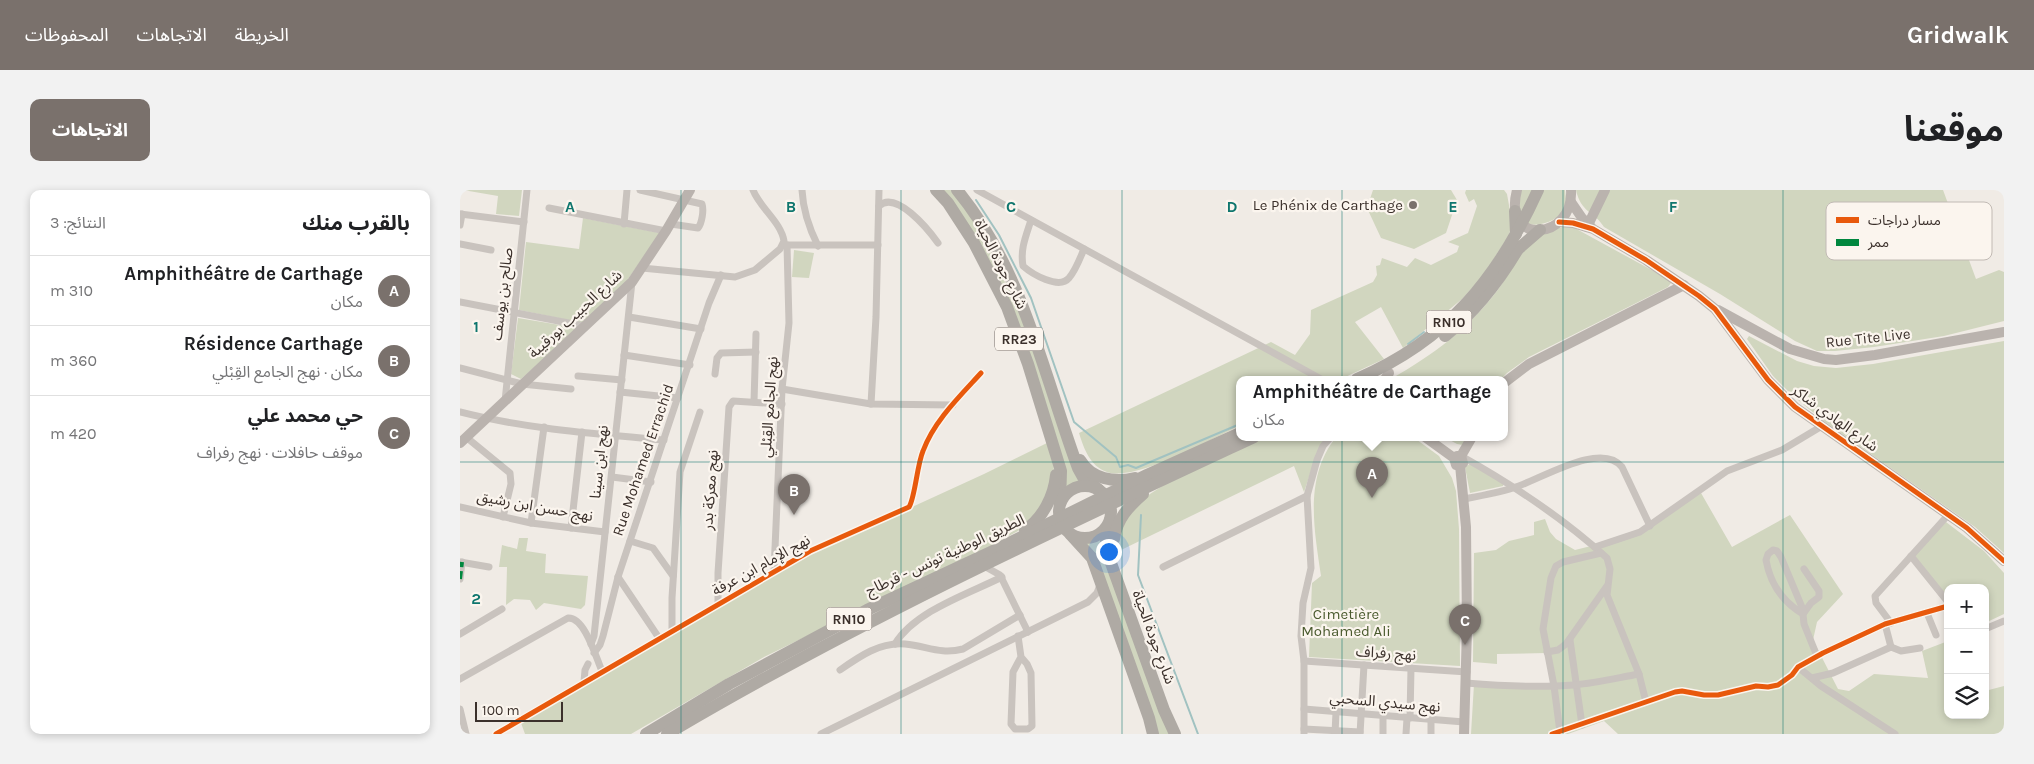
<!DOCTYPE html>
<html lang="ar">
<meta charset="utf-8">
<style>
:root{--surface:#fff;--page:#f2f2f2;--text:#202124;--muted:#757577;--line:#e0e0e0;--accent:#7a716c}
body{margin:0;font-family:Karla,"Noto Sans Arabic",sans-serif;background:var(--page);color:var(--text);direction:rtl}
.controls{position:absolute;right:15px;bottom:15px;display:grid;overflow:hidden;border-radius:10px;box-shadow:0 2px 8px #0003}
.controls button{width:45px;height:45px;display:grid;place-items:center;padding:0;border:0;border-bottom:1px solid var(--line);background:var(--surface);color:var(--text);font:25px sans-serif}
.scale{position:absolute;left:15px;bottom:12px;width:88px;box-sizing:border-box;padding-left:5px;border:2px solid #3b302b;border-top:0;font-size:14px;line-height:18px;white-space:nowrap;color:#3b302b;-webkit-text-stroke:4px #fbf5ee;paint-order:stroke}
.you{position:absolute;left:648px;top:361px;width:18px;height:18px;margin:-12px;border:4px solid #fff;border-radius:50%;background:#1a73e8;box-shadow:0 0 0 8px #1a73e833}
.badge{display:grid;place-items:center;width:32px;height:32px;border-radius:50%;background:var(--accent);color:#fff;font-size:16px;font-weight:700}
.pin{position:absolute;translate:-50% -41px;filter:drop-shadow(0 1px 2px #0008)}
.pin::after{content:'';position:absolute;top:26px;width:18px;height:15px;background:inherit;clip-path:polygon(0 0,100% 0,50% 100%)}
.popup{position:absolute;left:776px;top:186px;width:272px;height:65px;box-sizing:border-box;display:grid;place-content:center;border-radius:10px;background:var(--surface);filter:drop-shadow(0 1px 4px #0005);font-size:16px;white-space:nowrap;color:var(--muted)}
.popup b{font-size:19px;color:var(--text)}
.popup::after{content:'';position:absolute;left:50%;top:100%;margin-left:-10px;border:10px solid transparent;border-top-color:var(--surface)}
.list{margin:0;padding:0;list-style:none}
h2{display:flex;justify-content:space-between;align-items:center;height:65px;margin:0;padding:0 20px;font-size:21px}
h2 small{font-size:16px;font-weight:400;color:var(--muted)}
.list li{display:grid;grid-template-columns:32px 1fr auto;gap:15px;align-items:center;box-sizing:border-box;height:70px;padding:0 20px;border-top:1px solid var(--line)}
.list b{display:block;font-size:19px;white-space:nowrap}
.list p{margin:0;font-size:16px;white-space:nowrap;color:var(--muted)}
.list em{font-size:16px;font-style:normal;color:var(--muted)}
.icon{flex:none;width:28px;height:28px;fill:none;stroke:currentColor;stroke-width:2;stroke-linecap:round;stroke-linejoin:round}
.map{position:relative;flex:none;width:1544px;height:544px;overflow:hidden;direction:ltr;border-radius:10px}
header{display:flex;align-items:center;gap:30px;box-sizing:border-box;height:70px;padding:0 25px;background:var(--accent);color:#fff}
header strong{font-size:24px}
nav{display:flex;gap:28px;margin-inline-start:auto;font-size:18px}
.intro{display:flex;align-items:center;justify-content:space-between;box-sizing:border-box;height:120px;padding:0 30px}
h1{margin:0;font-size:35px}
.button{padding:12px 22px;border-radius:10px;background:var(--accent);color:#fff;font-size:18px;font-weight:700}
main{display:flex;gap:30px;padding:0 30px}
aside{flex:1;background:var(--surface);border-radius:10px;box-shadow:0 2px 8px #0003}
.map>svg:first-child{display:block}
.green{fill:#d1d6bf}
.lines{fill:none;stroke-linecap:round;stroke-linejoin:round}
.stream{stroke:#a1c2c1;stroke-width:2}
.street{stroke:#c9c3be;stroke-width:7}
.secondary{stroke:#bab3ae;stroke-width:10}
.highway{stroke:#afaaa4;stroke-width:12}
.quiet{stroke:#00873e;stroke-width:4;stroke-dasharray:8 4;stroke-linecap:butt}
.cycleway-casing{stroke:#fbf5ee;stroke-width:8}
.cycleway{stroke:#e8590c;stroke-width:5}
.grid{fill:none;stroke:#0f766e;stroke-width:1;stroke-opacity:0.55}
.poi-dot{fill:#7a716c;stroke:#fbf5ee;stroke-width:2}
.labels{text-anchor:middle;dominant-baseline:central;stroke-width:4.5;stroke-linejoin:round;paint-order:stroke}
.shield{fill:#fbf5ee;stroke:#756b66;stroke-width:1}
.shield-label{font-size:14px;font-weight:bold;fill:#3b302b}
.poi-label{font-size:15px;fill:#3b302b;stroke:#fbf5ee;text-anchor:end}
.street-label{font-size:15px;fill:#3b302b;stroke:#fbf5ee}
.park-label{font-size:15px;fill:#4a5a2e;stroke:#fbf5ee}
.key{fill:#fbf5ee;stroke:#c1bab4;stroke-width:1}
.key-label{font-size:14px;fill:#3b302b}
.grid-label{font-size:16px;text-anchor:middle;font-weight:bold;fill:#0f766e;stroke:#fbf5ee;stroke-width:4.5;stroke-linejoin:round;paint-order:stroke}
</style>
<header>
<strong>Gridwalk</strong>
<nav><a>الخريطة</a><a>الاتجاهات</a><a>المحفوظات</a></nav>
</header>
<div class="intro"><h1>موقعنا</h1><a class="button">الاتجاهات</a></div>
<main>
<div class="map">
<svg width="1544" height="544" viewBox="0 0 1544 544">
<rect width="100%" height="100%" fill="#f0ebe5"/>
<g class="green">
<polygon points="3,0 62,0 59,26 36,24 38,6"/>
<polygon points="481,0 492,0 512,26 557,112 621,292 605,299 561,144"/>
<polygon points="913,0 991,0 997,10 986,43 954,59 921,48 907,18"/>
<path d="M1006,0h38l3,4 5,28 -3,13 -27,42 -20,22 -59,49 -22,-41 -26,15 29,37 -43,20h-101l-1,47c-28,13 -103,56 -132,46 -17,-6 -23,-23 -28,-39l192,-91 24,13 15,-21 1,-24 62,-28 4,-7 -1,-9 4,-1 2,-7 25,9 8,-9 16,7 26,-13 2,-6 -11,-4 20,-9 9,-27 -3,-7 -5,3 -4,-9z"/>
<path d="M1061,0h44l2,17c-3,3 -7,8 -11,11 -4,3 -10,5 -15,6 -22,5 -24,-17 -20,-34z"/>
<path d="M1116,0h367l33,89 23,-9 5,2v49l-60,15 -70,11 -39,4h-18l-22,-10 -75,-47 -116,-67c-10,-16 -23,-14 -28,-37z"/>
<polygon points="123,28 200,43 166,92 123,133 59,120 66,52 119,59"/>
<path d="M1111,36l99,54 1,3 -3,4 -139,70 -22,16 -6,6h-110c43,-25 75,-48 106,-88 10,-13 26,-45 38,-53 10,-7 25,-11 36,-12z"/>
<polygon points="334,60 354,63 349,88 332,87"/>
<polygon points="58,128 118,138 61,189 51,184"/>
<polygon points="1289,146 1337,171 1354,176 1376,178 1413,174 1544,151 1544,363 1515,337 1365,232 1333,206 1313,186 1287,149"/>
<path d="M806,247h62l-13,22 -11,33 -10,-26 -175,85c0,-11 1,-24 7,-34 20,-32 104,-64 140,-80z"/>
<path d="M876,247h77l26,19 13,22 4,13 3,38 1,137 -151,-9 3,-74 9,-7c-7,-48 -17,-98 15,-139z"/>
<polygon points="984,247 1008,247 1003,255 997,254"/>
<polygon points="587,253 594,273 593,294 569,335 527,358 304,467 171,544 65,544 61,533 354,362 524,284"/>
<polygon points="1010,274 1044,292 1043,296 1010,303 1005,277"/>
<polygon points="1241,303 1272,357 1330,325 1383,404 1357,432 1353,450 1378,499 1389,501 1414,484 1468,488 1462,461 1488,451 1488,525 1525,525 1525,501 1544,496 1544,544 1158,544 1144,531 1108,544 1011,544 1014,494 1092,496 1086,463 1037,464 1037,474 1013,472 1014,363 1036,360 1049,351 1074,345 1074,332 1085,329 1090,342 1096,349 1115,360 1155,350 1171,344"/>
<polygon points="1486,332 1524,361 1544,383 1544,424 1525,433 1525,398 1488,398 1488,408 1454,365"/>
<polygon points="643,346 711,544 697,544 626,353"/>
<polygon points="59,348 68,348 66,361 86,364 85,383 128,386 125,415 121,419 84,413 76,420 70,410 54,409 46,415 47,377 39,377 42,355 57,359"/>
</g>
<g class="lines">
<g class="stream">
<polyline points="516,10 539,45 571,108 614,232 656,267 660,277 668,275 676,278 780,234"/>
<polyline points="948,154 964,142"/>
<polyline points="681,325 678,385 738,544"/>
</g>
<g class="street">
<path d="M180,0l62,14c2,6 0,19 -4,24l-27,-4"/>
<path d="M342,0c1,20 7,38 16,56"/>
<polyline points="517,0 861,189"/>
<path d="M419,16c17,-16 49,23 59,37"/>
<polyline points="89,18 206,41"/>
<polyline points="0,24 64,32"/>
<path d="M571,30c-5,16 -11,29 -8,46 9,8 36,24 46,12 7,-8 11,-20 15,-29"/>
<polyline points="164,34 167,0"/>
<polyline points="0,35 2,24"/>
<polyline points="0,54 31,60"/>
<polyline points="324,55 418,55"/>
<path d="M182,78l93,9 20,-7 25,-21 4,-8c-3,-19 -24,-33 -31,-51"/>
<polyline points="0,112 124,136"/>
<polyline points="169,127 241,139"/>
<polyline points="164,165 230,175"/>
<polyline points="0,178 62,194 111,199"/>
<polyline points="255,184 257,168 261,163 296,162"/>
<polyline points="118,186 162,190"/>
<polyline points="322,199 411,214 493,215"/>
<polyline points="160,202 218,208"/>
<polyline points="45,211 67,0"/>
<polyline points="294,212 296,144"/>
<polyline points="411,214 416,127 419,0"/>
<path d="M0,222c66,17 136,22 204,28"/>
<polyline points="6,247 50,283 51,294 43,327"/>
<path d="M1003,267c50,28 101,62 144,101l3,11 -3,26 32,79"/>
<polyline points="152,287 191,292"/>
<path d="M1004,309c16,-3 33,-6 49,-11 25,-7 88,-48 109,-21l28,59"/>
<polyline points="0,317 71,333 145,342"/>
<polyline points="71,333 84,237"/>
<polyline points="111,338 122,242"/>
<polyline points="170,351 193,358 213,386"/>
<polyline points="1135,357 1180,342 1267,281 1322,260 1362,236"/>
<polyline points="1451,366 1488,412"/>
<polyline points="0,372 29,377"/>
<polyline points="524,376 540,385 568,442"/>
<polyline points="703,377 847,306"/>
<polyline points="1344,379 1359,401 1359,407 1351,413 1343,424 1344,434 1357,466"/>
<polyline points="314,381 322,199 329,133 327,55"/>
<polyline points="158,387 199,448"/>
<polyline points="0,389 2,372"/>
<polyline points="258,413 258,383 269,217 273,211 322,214"/>
<polyline points="1467,423 1476,445"/>
<path d="M1343,424c-20,-12 -33,-31 -37,-54l2,-6 5,-4 4,1 4,6 23,55"/>
<polyline points="1431,433 1416,413 1415,406 1489,324"/>
<polyline points="1425,434 1431,457"/>
<polyline points="1525,439 1544,431"/>
<polyline points="212,440 212,408 220,282 240,222"/>
<polyline points="0,444 42,419"/>
<polyline points="558,446 561,467 553,482 551,534 555,539 568,539 572,536 571,483 567,474 561,467"/>
<polyline points="1110,450 1122,535"/>
<polyline points="131,454 134,446 172,92"/>
<path d="M435,454c20,-33 73,-50 107,-67"/>
<polyline points="1087,462 1098,460 1106,454 1147,396"/>
<polyline points="134,463 140,455 143,446 158,387 249,113 261,85"/>
<polyline points="844,471 1007,482"/>
<polyline points="1338,477 1361,496 1435,544"/>
<path d="M380,480c20,-14 40,-28 65,-26 22,2 35,11 58,5l57,-34"/>
<polyline points="1352,488 1373,483 1431,457 1441,461 1460,458"/>
<path d="M0,489l108,-61c17,-1 28,40 34,53"/>
<polyline points="124,492 125,480 128,474"/>
<path d="M1006,493c36,3 72,5 108,2 22,-2 43,-7 65,-11l7,28"/>
<polyline points="0,519 6,544"/>
<polyline points="844,519 1004,532"/>
<polyline points="950,528 951,478"/>
<polyline points="844,539 900,542"/>
<polyline points="1100,542 1094,496 1083,439 1091,388 1096,376 1103,372 1141,363"/>
<path d="M36,544l314,-183 99,-44c6,-9 8,-42 14,-56 11,-30 37,-55 58,-78"/>
<polyline points="361,544 628,412 637,403 640,395"/>
<polyline points="844,544 844,471 841,446 843,413 851,378 847,306 857,270 863,256 871,247"/>
<polyline points="875,544 876,522"/>
<polyline points="900,544 904,475"/>
<polyline points="923,544 923,526"/>
<polyline points="946,544 947,528"/>
<polyline points="971,544 971,530"/>
<polyline points="1092,544 1215,502 1222,501 1244,505 1258,505 1296,496 1308,497 1318,495 1332,485 1338,477 1363,463 1425,434 1488,416"/>
</g>
<g class="secondary">
<path d="M1057,0c-15,57 57,50 54,0"/>
<polyline points="1111,12 1122,28 1131,37"/>
<polyline points="1099,32 1113,33 1133,39 1186,70 1239,106 1255,119 1308,190 1335,217 1507,338 1544,371"/>
<polyline points="1127,37 1145,0"/>
<polyline points="1258,120 1330,159 1364,169 1376,170 1415,165 1544,142"/>
<polyline points="925,189 929,183"/>
<polyline points="1044,193 1069,174 1224,95"/>
<polyline points="965,247 994,268 996,275 1000,275 1003,273 1001,266 997,266 994,268"/>
<polyline points="0,253 172,92 206,41 230,0"/>
<polyline points="1001,266 1012,247"/>
<polyline points="1000,275 1006,337 1007,439 1004,544"/>
</g>
<g class="highway">
<polyline points="476,0 488,13 514,53 547,117 568,174 601,281 600,313"/>
<path d="M497,0c66,80 86,183 121,278l5,9 16,13"/>
<polyline points="1055,21 1056,44"/>
<polyline points="1057,60 1080,40"/>
<path d="M985,146c30,-24 54,-55 73,-87"/>
<path d="M897,189c91,-39 141,-101 181,-189"/>
<path d="M620,270c11,19 34,23 55,18"/>
<circle cx="625" cy="322" r="26"/>
<polyline points="650,330 646,349 647,362 704,520 715,544"/>
<path d="M565,340c18,-12 29,-34 31,-55"/>
<polyline points="610,344 632,368 689,528 693,544"/>
<path d="M654,349c3,-20 14,-32 29,-45"/>
<polyline points="186,544 269,494 407,420 531,362 687,285 780,243"/>
<path d="M207,544c189,-112 388,-204 587,-297"/>
</g>
<polyline class="quiet" points="0,389 2,372"/>
<defs>
<g id="cycleway">
<polyline points="1099,32 1113,33 1133,39 1186,70 1239,106 1255,119 1308,190 1335,217 1507,338 1544,371"/>
<path d="M36,544l314,-183 99,-44c6,-9 8,-42 14,-56 11,-30 37,-55 58,-78"/>
<polyline points="1092,544 1215,502 1222,501 1244,505 1258,505 1296,496 1308,497 1318,495 1332,485 1338,477 1363,463 1425,434 1488,416"/>
</g>
</defs>
<use href="#cycleway" class="cycleway-casing"/>
<use href="#cycleway" class="cycleway"/>
</g>
<path class="grid" d="M221,0v544M441,0v544M662,0v544M882,0v544M1103,0v544M1323,0v544M0,272h1544"/>
<circle class="poi-dot" cx="953" cy="15" r="5"/>
<g class="labels">
<g class="shield">
<rect x="966.5" y="120.5" width="45" height="23" rx="4"/>
<rect x="535" y="137.5" width="48" height="23" rx="4"/>
<rect x="366.5" y="417.5" width="45" height="23" rx="4"/>
</g>
<g class="shield-label">
<text x="989" y="132">RN10</text>
<text x="559" y="149">RR23</text>
<text x="389" y="429">RN10</text>
</g>
<g class="poi-label">
<text x="943" y="15">Le Phénix de Carthage</text>
</g>
<g class="street-label">
<text transform="translate(541 74) rotate(63)">شارع جودة الحياة</text>
<text transform="translate(42 104) rotate(-83)">صالح بن يوسف</text>
<text transform="translate(115 124) rotate(-43)">شارع الحبيب بورقيبة</text>
<text transform="translate(1408 148) rotate(-6)">Rue Tite Live</text>
<text transform="translate(309 217) rotate(-86)">نهج الجامع القِبْلي</text>
<text transform="translate(1375 228) rotate(36)">شارع الهادي شاكر</text>
<text transform="translate(183 270) rotate(-71)">Rue Mohamed Errachid</text>
<text transform="translate(139 272) rotate(-84)">نهج ابن سينا</text>
<text transform="translate(250 300) rotate(-86)">نهج معركة بدر</text>
<text transform="translate(75 316) rotate(10)">نهج حسن ابن رشيق</text>
<text transform="translate(485 365) rotate(-25)">الطريق الوطنية تونس - قرطاج</text>
<text transform="translate(301 375) rotate(-29)">نهج الإمام ابن عرفة</text>
<text transform="translate(694 447) rotate(70)">شارع جودة الحياة</text>
<text transform="translate(926 463) rotate(4)">نهج رفراف</text>
<text transform="translate(925 512) rotate(5)">نهج سيدي السحبي</text>
</g>
<g class="park-label">
<text x="886" y="424">Cimetière<tspan x="886" dy="17">Mohamed Ali</tspan></text>
</g>
</g>
<rect x="1366" y="12" width="166" height="58" rx="8" class="key"/>
<rect x="1376" y="27" width="23" height="6" fill="#e8590c"/>
<rect x="1376" y="49" width="23" height="7" fill="#00873e"/>
<g class="key-label">
<text x="1408" y="35">مسار دراجات</text>
<text x="1408" y="57">ممر</text>
</g>
<g class="grid-label">
<text x="110" y="22">A</text>
<text x="331" y="22">B</text>
<text x="551" y="22">C</text>
<text x="772" y="22">D</text>
<text x="993" y="22">E</text>
<text x="1213" y="22">F</text>
<text x="16" y="142">1</text>
<text x="16" y="414">2</text>
</g>
</svg>
<div class="controls">
<button>+</button>
<button>−</button>
<button><svg class="icon" aria-label="layers" viewBox="0 0 24 24"><path d="M12 4l9 5-9 5-9-5zM3 14l9 5 9-5"/></svg></button>
</div>
<div class="scale">100 m</div>
<div class="you"></div>
<div class="pin badge" style="left:912px;top:308px">A</div>
<div class="popup"><b>Amphithéâtre de Carthage</b>مكان</div>
<div class="pin badge" style="left:334px;top:325px">B</div>
<div class="pin badge" style="left:1005px;top:455px">C</div>
</div>
<aside>
<h2>بالقرب منك<small>النتائج: 3</small></h2>
<ul class="list">
<li><span class="badge">A</span><div><b>Amphithéâtre de Carthage</b><p>مكان</p></div><em>310 m</em></li>
<li><span class="badge">B</span><div><b>Résidence Carthage</b><p>مكان · نهج الجامع القِبْلي</p></div><em>360 m</em></li>
<li><span class="badge">C</span><div><b>حي محمد علي</b><p>موقف حافلات · نهج رفراف</p></div><em>420 m</em></li>
</ul>
</aside>
</main>
